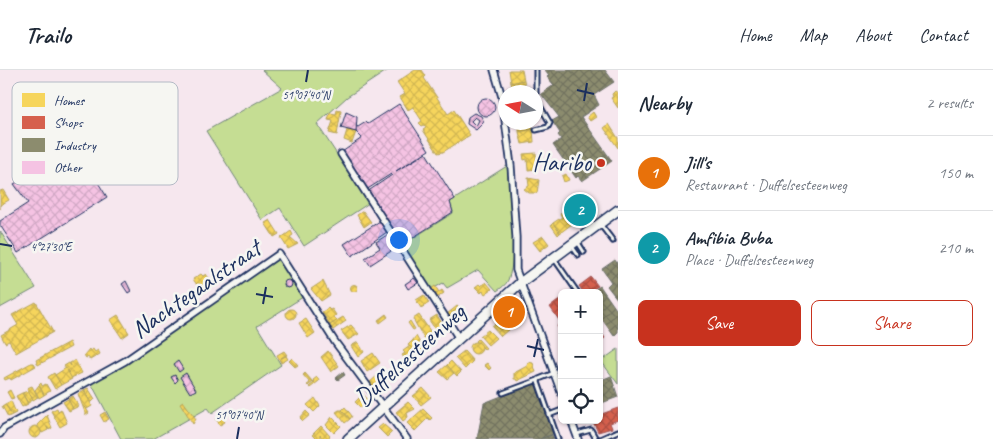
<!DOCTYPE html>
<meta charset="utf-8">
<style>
:root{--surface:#fff;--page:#f6f6f7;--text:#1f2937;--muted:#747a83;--line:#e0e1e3;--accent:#c8321e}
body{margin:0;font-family:Caveat,sans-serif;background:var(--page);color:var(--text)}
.controls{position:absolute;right:15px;bottom:15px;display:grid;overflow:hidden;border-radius:8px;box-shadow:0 1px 4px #0004}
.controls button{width:45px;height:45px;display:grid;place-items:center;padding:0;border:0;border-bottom:1px solid var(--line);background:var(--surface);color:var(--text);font:25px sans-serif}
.compass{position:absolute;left:498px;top:15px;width:45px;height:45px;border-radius:50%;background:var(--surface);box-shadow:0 1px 4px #0004;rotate:281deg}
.you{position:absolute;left:398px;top:169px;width:18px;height:18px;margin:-12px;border:4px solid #fff;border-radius:50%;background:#1a73e8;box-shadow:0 0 0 8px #1a73e833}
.badge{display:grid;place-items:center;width:32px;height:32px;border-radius:50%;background:var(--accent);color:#fff;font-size:16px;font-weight:700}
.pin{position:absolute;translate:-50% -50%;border:2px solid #fff;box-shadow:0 1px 5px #0006}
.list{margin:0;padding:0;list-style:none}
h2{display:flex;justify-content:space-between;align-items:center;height:65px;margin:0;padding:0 20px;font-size:21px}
h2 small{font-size:16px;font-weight:400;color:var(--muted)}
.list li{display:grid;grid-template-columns:32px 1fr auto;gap:15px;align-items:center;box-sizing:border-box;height:75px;padding:0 20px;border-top:1px solid var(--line)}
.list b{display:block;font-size:19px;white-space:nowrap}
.list p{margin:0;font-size:16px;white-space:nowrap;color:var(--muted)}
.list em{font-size:16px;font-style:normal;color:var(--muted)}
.actions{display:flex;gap:10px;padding:15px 20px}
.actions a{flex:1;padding:11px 0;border:1px solid var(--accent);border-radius:8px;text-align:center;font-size:18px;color:var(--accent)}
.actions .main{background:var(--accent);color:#fff}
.icon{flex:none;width:28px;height:28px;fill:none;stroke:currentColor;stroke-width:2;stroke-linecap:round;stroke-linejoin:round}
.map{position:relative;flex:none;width:618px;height:369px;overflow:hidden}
header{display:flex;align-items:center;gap:30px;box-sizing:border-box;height:70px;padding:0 25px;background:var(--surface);border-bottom:1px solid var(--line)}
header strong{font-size:24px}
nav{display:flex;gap:28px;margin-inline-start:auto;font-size:18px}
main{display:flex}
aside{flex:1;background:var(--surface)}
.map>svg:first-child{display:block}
.green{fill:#c5dd93;stroke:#708678}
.homes{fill:url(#homes-cross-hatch);stroke:#b4a35d}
.shops{fill:url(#shops-cross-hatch);stroke:#9e5152}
.industry{fill:url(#industry-cross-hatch);stroke:#6a7069}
.building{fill:url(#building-cross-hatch);stroke:#1b2f5e;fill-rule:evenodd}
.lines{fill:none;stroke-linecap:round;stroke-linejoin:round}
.lane-casing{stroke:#1b2f5e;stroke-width:7}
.street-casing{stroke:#1b2f5e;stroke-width:9}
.secondary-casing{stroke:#1b2f5e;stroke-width:12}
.lane{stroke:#f6f6f2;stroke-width:3}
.street{stroke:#f6f6f2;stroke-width:5.5}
.secondary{stroke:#f6f6f2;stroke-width:9}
.ticks{fill:none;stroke:#1b2f5e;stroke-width:2}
.poi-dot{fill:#c8321e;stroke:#f6f6f2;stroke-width:2}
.labels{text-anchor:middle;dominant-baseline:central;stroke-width:5;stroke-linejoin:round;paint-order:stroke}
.poi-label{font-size:25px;fill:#1b2f5e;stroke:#f6f6f2;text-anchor:end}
.street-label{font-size:25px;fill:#1b2f5e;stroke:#f6f6f2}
.key{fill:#f6f6f2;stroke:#b4bac6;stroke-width:1}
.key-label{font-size:14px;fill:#1b2f5e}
.ticks-label{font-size:12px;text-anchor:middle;fill:#1b2f5e;stroke:#f6f6f2;stroke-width:5;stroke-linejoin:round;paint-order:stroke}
</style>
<header>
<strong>Trailo</strong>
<nav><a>Home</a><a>Map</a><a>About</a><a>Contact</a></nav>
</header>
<main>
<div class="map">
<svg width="618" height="369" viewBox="0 0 618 369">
<defs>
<pattern id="homes-cross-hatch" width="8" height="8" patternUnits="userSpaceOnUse" patternTransform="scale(1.25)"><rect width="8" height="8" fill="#f6d55c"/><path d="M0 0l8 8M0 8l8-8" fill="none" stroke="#d2b752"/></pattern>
<pattern id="shops-cross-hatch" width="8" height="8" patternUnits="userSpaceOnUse" patternTransform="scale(1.25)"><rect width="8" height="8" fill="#d6604d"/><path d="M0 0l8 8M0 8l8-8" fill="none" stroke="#ad5043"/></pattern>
<pattern id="industry-cross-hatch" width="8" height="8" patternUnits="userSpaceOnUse" patternTransform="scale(1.25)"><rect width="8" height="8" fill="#8c8c6e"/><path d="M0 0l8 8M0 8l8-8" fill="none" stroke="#72735e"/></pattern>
<pattern id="building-cross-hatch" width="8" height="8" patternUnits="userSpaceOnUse" patternTransform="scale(1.25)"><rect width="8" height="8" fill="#f5c3e3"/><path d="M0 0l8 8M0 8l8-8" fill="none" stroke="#d1a8c5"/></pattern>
</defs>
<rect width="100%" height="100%" fill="#f6e7ee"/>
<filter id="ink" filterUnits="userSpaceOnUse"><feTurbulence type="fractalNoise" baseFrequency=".02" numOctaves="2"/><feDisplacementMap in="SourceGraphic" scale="10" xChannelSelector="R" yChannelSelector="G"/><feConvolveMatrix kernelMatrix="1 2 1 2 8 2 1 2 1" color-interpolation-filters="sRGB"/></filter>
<g filter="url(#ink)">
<g class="green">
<polygon points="262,0 388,0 347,27 317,54 369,133 304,176 280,138 262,150 206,61 282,18"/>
<path d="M507,96c3,30 12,87 1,114 -2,5 -7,8 -11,11l-19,-21 -31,18 -4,-5 -12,7 -29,-45 51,-32 -3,-11z"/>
<polygon points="0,161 36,218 0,238"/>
<polygon points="278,189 303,227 257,256 281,295 212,343 208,338 153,369 121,369 91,313 128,292"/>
<polygon points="618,279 618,314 601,291"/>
</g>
<g class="homes">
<polygon points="415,0 422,0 426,6 424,8 448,44 454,40 470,65 443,82 438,83 423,60 426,58 424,55 422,56 419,53 422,51 413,37 408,40 400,27 405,24 397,12"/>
<polygon points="509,0 522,0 524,10 511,13"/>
<polygon points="524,10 526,22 514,22 511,13"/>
<polygon points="615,21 618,23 618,38 611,28 613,27 612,24"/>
<polygon points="337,40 341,41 337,65 329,63 333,51 328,50 330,43 336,44"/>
<polygon points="593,42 596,47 590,51 587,47"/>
<polygon points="519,52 532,52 533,59 519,62"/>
<polygon points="609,54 618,68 618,78 604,58"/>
<polygon points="533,59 534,72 522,74 519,62"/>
<polygon points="347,60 356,62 352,73 344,70"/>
<polygon points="536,83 537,99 528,100 527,89 524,90 523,84"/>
<polygon points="566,104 569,110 564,112 562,106"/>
<polygon points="528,108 539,110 537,123 529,123 524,119 529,116"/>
<polygon points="3,120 9,130 0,135 0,139 0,121"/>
<polygon points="363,141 371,152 364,157 357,145"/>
<polygon points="563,142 572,154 560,163 553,153 562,147 560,144"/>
<polygon points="270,150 279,164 274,167 265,153"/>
<polygon points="553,153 560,163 558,165 551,155"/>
<polygon points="291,161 293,165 290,167 298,174 288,179 281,168"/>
<polygon points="543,166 549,174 540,181 533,172"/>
<polygon points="201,204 203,206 206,204 213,214 204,220 200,213 197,215 193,209"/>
<polygon points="323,211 330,225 321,231 311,219"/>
<polygon points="486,212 492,219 485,224 483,221 481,223 475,217 479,214 481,216"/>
<circle cx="354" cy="218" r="3.5"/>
<polygon points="435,216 439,222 435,225 431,219"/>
<polygon points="442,220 444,223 437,228 435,225"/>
<polygon points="424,225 429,233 421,238 416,230"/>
<polygon points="36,232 53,262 16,283 9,271 5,273 1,265 18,255 12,245"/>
<polygon points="457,236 459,237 449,246 447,244"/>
<polygon points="459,237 465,244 455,253 449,246"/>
<polygon points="328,238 330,240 332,239 336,245 334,247 337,251 330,255 322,242"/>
<polygon points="509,239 519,251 514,256 503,245"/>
<circle cx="291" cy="244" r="5"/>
<polygon points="386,244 388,247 380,253 378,250"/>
<polygon points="118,245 129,263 122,268 110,250"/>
<polygon points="419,245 435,268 427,274 413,249"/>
<polygon points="437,245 445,258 439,265 429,250"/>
<polygon points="343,247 346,251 333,260 330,255"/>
<polygon points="306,249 315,263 308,268 299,253"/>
<polygon points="501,250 509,259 501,266 492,256"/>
<polygon points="410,251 415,259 413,260 408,253"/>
<polygon points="351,255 359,264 348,270 341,261"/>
<polygon points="488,260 496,268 488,275 480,266"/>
<polygon points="416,266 424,280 420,283 413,270"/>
<polygon points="478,269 486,278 484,279 476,271"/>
<polygon points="413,270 420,283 416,286 408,275"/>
<polygon points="69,272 71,277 38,295 36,290"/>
<polygon points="358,272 364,282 358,287 351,276"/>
<circle cx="476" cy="278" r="6"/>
<polygon points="410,276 416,286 407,292 402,285 405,283 403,281"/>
<polygon points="89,279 90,281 93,279 95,282 98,280 100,284 90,290 88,287 86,288 84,285"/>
<polygon points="284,281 287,285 281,288 286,286 288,289 281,293 277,285"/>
<polygon points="328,281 339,296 331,302 321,287"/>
<polygon points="464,281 473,291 465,299 455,288"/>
<polygon points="373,283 380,293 367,302 361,291"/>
<polygon points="292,288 298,295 295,297 289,291"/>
<polygon points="75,290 82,303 71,308 64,296 69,293 71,296 70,293"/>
<polygon points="451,291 461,302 457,306 447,295"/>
<polygon points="528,292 533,293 536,302 517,311 516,309 514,309 514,303 527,296"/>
<polygon points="31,293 34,293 36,296 11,310 10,308 5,310 4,308"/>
<polygon points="487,293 491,298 489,300 484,295"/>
<polygon points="447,295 454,303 447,309 439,302"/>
<polygon points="66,298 72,309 61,315 55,305"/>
<polygon points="54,303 61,315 55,319 48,307"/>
<polygon points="305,303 313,312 308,316 307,315 310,313 303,305"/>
<polygon points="378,305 385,316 375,323 369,313"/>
<polygon points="317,307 319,311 310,318 309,317 315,312 313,310"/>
<polygon points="41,313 42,316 46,314 50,321 44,325 39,315"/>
<polygon points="39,315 44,325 39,328 35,320"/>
<polygon points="32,316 38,327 33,330 27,318"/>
<polygon points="88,318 95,329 91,333 84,320"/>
<polygon points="423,318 431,327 421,335 413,326"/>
<polygon points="10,320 14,328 11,329 7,322"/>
<polygon points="84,320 92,336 87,339 85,337 89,343 86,345 78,324"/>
<polygon points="28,321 33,330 28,333 22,323"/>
<polygon points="22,323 28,334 22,337 16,326"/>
<polygon points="363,324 368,330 361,338 355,332"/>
<polygon points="73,326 79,336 73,339 68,329"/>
<polygon points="315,328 320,336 314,342 307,335"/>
<polygon points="68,329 73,339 69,341 63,332"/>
<polygon points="11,331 16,343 12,345 5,334"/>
<polygon points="183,331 196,349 193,354 180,333"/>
<polygon points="408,332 415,339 407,343 408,347 403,351 396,342"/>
<polygon points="5,334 12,345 8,347 2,336"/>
<polygon points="345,337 352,346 350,349 342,340"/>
<polygon points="57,338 58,341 61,339 67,353 60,357 51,341"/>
<polygon points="423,339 432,348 430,350 428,348 415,361 407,353"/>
<polygon points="339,340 342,340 350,349 345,353 336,342"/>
<polygon points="306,341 310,345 303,351 300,348"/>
<polygon points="105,342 109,349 104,352 100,345"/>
<polygon points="47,345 52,358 49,360 47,357 48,360 42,363 37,355"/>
<polygon points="221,346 225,352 220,355 216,349"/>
<polygon points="332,347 341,356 334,363 326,355"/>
<polygon points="383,354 392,362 387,367 378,358"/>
<polygon points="321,356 330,366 327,369 323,369 320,365 320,369 316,369 312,365"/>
<circle cx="35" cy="362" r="6"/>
</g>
<g class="shops">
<polygon points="573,131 579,139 586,134 591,141 577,150 566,137"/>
<polygon points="591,207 598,216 592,220 594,223 584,223 579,216"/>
<polygon points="562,228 562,263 557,256 561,253 550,237"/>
<polygon points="599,260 605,268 599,272"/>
<polygon points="618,338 618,350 610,353 612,358 598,362 592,350 599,350 599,345"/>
</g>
<g class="industry">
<polygon points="545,0 605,0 614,12 594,25 599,35 581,47 612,91 582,111 578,106 576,108 553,75 561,69 558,65 560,63 552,51 559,47 541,24 554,15 547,7 549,5"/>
<polygon points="615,190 618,195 618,230 607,216 611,212 602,199"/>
<polygon points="600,216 618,242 618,262 614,266 599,245 599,223 593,221"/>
<polygon points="343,302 345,305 338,310 336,308"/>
<polygon points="611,306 618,327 599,334 599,311"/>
<polygon points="534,313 541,324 553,364 540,369 477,369 484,333"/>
<polygon points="552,365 554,369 540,369"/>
</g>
<g class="building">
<circle cx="486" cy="37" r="9"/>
<polygon points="399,34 429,80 396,101 426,83 455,129 450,132 453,142 401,175 367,122 392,105 391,104 366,120 342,82 362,68 356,62 355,55 358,57 366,52 368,54"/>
<polygon points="346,42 357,47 356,62 341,58"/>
<path d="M474,43l7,3 3,6 -8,8 -9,-6 1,-7zM475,47l4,3 -3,6 -5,-5z"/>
<polygon points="72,71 107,127 18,183 0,155 0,151 28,133 14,114 25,107 22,103"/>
<polygon points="380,151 387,162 352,186 344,174"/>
<polygon points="387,165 396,178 370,195 365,188 380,178 376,172"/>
<polygon points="414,208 418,213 408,219 405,214"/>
<circle cx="288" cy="214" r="4"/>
<polygon points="126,211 131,221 128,223 122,214"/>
<polygon points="178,291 183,299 179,302 174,294"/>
<polygon points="186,303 196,320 190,323 180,307"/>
<polygon points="175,305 178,310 175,313 171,307"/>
</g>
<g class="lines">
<defs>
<g id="lane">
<polyline points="536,0 536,29 550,53 548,57 536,60"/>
<polyline points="600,154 613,171"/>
<polyline points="577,171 584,182"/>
<polyline points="571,175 578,185"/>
<polyline points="555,190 578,223"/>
<polyline points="554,303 539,309 538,312 558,369"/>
<polyline points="503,323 538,310"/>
<polyline points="549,345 562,340"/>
<polyline points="577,364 591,360 596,369"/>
<polyline points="600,369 618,361"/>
</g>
<g id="street">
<polyline points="494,0 502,27 511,96 516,167 516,200 562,325"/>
<polyline points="341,84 458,267"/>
<polyline points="571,350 578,369"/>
<polyline points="0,364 4,358 125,291 279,184 335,272 407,369"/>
</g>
<polyline id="secondary" points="348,369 520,213 618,140"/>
</defs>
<use href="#lane" class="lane-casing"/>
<use href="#street" class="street-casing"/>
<use href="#secondary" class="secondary-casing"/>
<use href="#lane" class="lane"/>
<use href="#street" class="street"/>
<use href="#secondary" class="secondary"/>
</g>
</g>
<path class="ticks" d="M306,12l2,-12M577,20l17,4M584,31l3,-18M0,174l12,2M256,224l17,3M263,234l3,-17M527,276l17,4M534,287l4,-18M237,369l2,-12"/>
<circle class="poi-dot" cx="601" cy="93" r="5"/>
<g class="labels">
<g class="poi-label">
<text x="591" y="93">Haribo</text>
</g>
<g class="street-label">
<text transform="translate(196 219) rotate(-35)">Nachtegaalstraat</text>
<text transform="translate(410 285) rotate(-42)">Duffelsesteenweg</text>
</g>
</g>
<rect x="12" y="12" width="166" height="103" rx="8" class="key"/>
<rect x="22" y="23" width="23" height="14" fill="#f6d55c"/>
<rect x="22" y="46" width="23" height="13" fill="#d6604d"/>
<rect x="22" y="68" width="23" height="14" fill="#8c8c6e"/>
<rect x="22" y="91" width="23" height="13" fill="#f5c3e3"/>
<g class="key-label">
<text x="54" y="35">Homes</text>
<text x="54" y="57">Shops</text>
<text x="54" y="80">Industry</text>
<text x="54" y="102">Other</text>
</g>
<g class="ticks-label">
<text x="306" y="29">51°07'40"N</text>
<text x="51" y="181">4°27'30"E</text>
<text x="239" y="349">51°07'40"N</text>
</g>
</svg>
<div class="controls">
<button>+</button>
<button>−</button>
<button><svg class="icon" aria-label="locate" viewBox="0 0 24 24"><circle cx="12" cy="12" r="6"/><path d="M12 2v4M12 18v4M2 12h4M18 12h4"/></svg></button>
</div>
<svg class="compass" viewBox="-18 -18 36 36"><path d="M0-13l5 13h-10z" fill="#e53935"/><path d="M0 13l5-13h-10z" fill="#747a83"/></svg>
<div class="you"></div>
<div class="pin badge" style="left:509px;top:242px;background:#e8710a">1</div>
<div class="pin badge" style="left:580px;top:140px;background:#0f9aa8">2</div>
</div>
<aside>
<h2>Nearby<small>2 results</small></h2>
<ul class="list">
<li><span class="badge" style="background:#e8710a">1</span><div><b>Jill's</b><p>Restaurant · Duffelsesteenweg</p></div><em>150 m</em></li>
<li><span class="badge" style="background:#0f9aa8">2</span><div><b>Amfibia Bvba</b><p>Place · Duffelsesteenweg</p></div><em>210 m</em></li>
</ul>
<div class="actions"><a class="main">Save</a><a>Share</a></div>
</aside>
</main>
